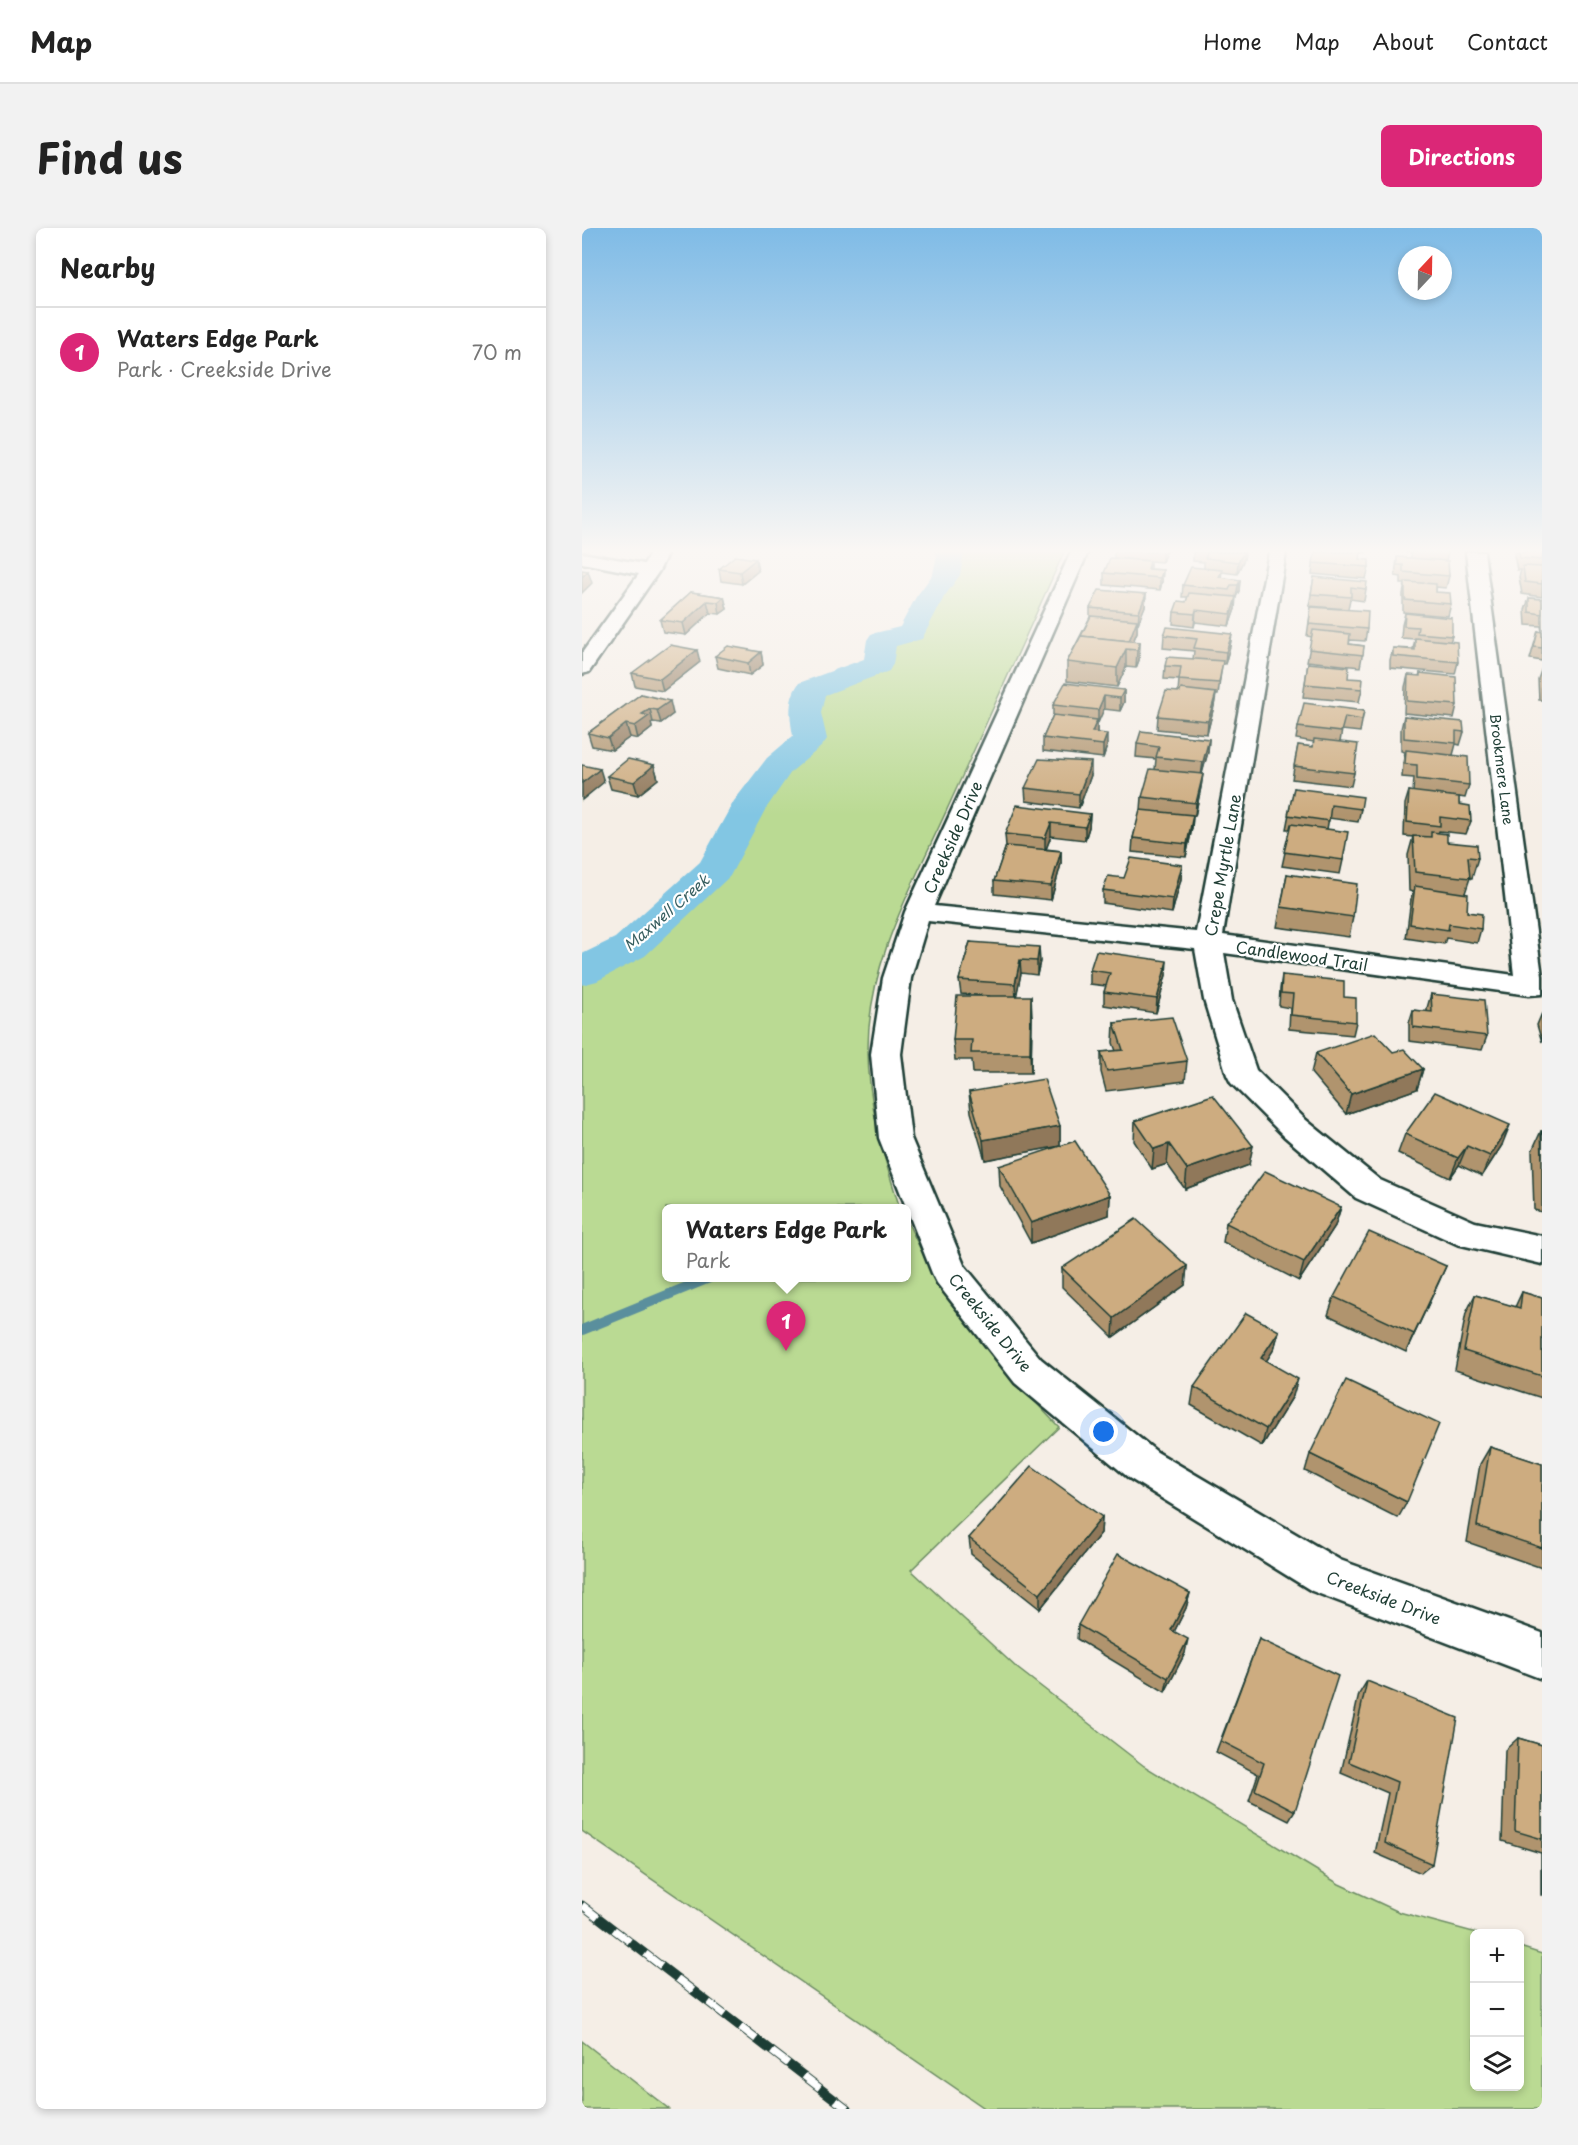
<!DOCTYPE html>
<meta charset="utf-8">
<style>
:root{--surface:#fff;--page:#f2f2f2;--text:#222;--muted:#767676;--line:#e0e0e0;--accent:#db2777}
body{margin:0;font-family:"Playpen Sans",sans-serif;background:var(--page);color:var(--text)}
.controls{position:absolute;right:18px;bottom:18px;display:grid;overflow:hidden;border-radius:9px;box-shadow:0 3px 9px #0003}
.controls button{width:54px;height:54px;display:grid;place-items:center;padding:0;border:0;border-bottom:2px solid var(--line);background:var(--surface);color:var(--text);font:30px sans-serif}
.compass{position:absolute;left:816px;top:18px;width:54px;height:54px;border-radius:50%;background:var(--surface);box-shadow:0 3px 9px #0003;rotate:22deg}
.you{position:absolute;left:522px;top:1204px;width:21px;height:21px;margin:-15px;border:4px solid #fff;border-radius:50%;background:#1a73e8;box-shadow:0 0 0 9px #1a73e833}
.badge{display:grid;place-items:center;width:39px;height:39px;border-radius:50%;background:var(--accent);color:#fff;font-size:20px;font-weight:700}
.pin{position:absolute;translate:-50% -50px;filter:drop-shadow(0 2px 3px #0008)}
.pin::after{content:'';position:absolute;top:32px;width:21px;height:18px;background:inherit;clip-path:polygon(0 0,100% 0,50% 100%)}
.popup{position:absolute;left:80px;top:976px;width:249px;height:78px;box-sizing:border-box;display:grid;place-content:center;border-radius:9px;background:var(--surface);filter:drop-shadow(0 2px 4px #0005);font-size:20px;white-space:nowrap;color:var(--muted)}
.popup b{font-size:22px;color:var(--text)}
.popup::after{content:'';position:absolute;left:50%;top:100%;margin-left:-12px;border:12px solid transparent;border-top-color:var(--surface)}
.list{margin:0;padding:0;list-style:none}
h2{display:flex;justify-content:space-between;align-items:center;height:78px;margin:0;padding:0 24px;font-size:26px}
h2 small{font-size:20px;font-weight:400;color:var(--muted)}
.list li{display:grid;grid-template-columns:39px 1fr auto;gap:18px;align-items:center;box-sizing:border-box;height:90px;padding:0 24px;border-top:2px solid var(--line)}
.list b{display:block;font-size:22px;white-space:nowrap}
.list p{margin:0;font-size:20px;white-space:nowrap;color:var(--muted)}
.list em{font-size:20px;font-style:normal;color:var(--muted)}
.icon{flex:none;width:33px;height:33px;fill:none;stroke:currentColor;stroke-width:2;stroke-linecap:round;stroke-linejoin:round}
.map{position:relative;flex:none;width:960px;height:1881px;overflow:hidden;border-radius:9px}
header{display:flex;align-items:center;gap:36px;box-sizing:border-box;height:84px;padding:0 30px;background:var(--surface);border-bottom:2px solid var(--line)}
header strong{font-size:28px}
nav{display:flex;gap:33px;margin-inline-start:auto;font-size:21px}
.intro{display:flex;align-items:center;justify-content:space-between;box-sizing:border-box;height:144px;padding:0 36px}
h1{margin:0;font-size:42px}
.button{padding:15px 27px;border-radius:9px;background:var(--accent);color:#fff;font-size:21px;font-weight:700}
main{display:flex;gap:36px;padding:0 36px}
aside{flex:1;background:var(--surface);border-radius:9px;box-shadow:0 3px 9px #0003}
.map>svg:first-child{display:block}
.green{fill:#bada93;stroke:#6c8c64;stroke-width:1.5}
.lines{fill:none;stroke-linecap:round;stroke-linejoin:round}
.stream{stroke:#5a8f9d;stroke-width:10}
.river{fill:#82c6e3;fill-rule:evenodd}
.minor-casing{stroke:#1f3d34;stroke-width:5}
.minor{fill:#fff;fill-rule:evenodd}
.rail-casing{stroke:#1f3d34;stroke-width:9}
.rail{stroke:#fff;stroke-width:7;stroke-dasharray:20;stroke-linecap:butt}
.wall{fill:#b0946e;stroke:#1f3d34;stroke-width:1.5}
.shaded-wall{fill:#90785a;stroke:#1f3d34;stroke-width:1.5}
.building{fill:#cdac80;stroke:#1f3d34;stroke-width:1.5}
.labels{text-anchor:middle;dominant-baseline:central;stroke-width:4.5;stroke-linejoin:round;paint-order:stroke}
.far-street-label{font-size:14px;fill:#1f3d34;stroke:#fff}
.far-water-label{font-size:15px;font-style:italic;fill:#385f60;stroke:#fff}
.street-label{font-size:16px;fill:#1f3d34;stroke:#fff}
</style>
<header>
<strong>Map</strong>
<nav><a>Home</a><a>Map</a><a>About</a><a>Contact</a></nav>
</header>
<div class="intro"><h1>Find us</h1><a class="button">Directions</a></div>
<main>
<aside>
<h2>Nearby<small></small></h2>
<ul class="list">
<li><span class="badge">1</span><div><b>Waters Edge Park</b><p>Park · Creekside Drive</p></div><em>70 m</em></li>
</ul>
</aside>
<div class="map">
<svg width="960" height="1881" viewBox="0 0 960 1881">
<rect width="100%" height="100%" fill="#f5eee6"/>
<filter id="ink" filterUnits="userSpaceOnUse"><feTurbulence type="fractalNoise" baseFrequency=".0167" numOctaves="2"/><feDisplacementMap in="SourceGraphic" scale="12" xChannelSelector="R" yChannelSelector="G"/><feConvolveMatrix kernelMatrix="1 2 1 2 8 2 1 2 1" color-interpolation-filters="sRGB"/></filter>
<g filter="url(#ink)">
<g class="green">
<path d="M366,324h116c-38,84 -77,168 -115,253 -35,78 -81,155 -81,244 0,56 15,107 32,159h-234v70h240v-59c9,18 17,37 27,54 34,57 80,106 126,154l-148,143 106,98 127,98 195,118 60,28 78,21 -3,1v152h46v-139l22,7v155h-556l-404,-278v-860l48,-24 86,-79 31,-59 32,-44 31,-26 -5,-26 5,-23 68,-26 4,-24 30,-7 18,-36 16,-22 5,-21z"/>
<polygon points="0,1813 87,1881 0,1881"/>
</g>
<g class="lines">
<polyline class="stream" points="0,1102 127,1050"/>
<path class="river" d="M353,324l29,1 -4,22 -16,22 -22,42 -26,7 -3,18 -4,7 -64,24 -4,18 6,26 -5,7 -31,26 -26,38 -35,66 -85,80 -48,25 -15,4v-31l33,-16 85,-76 34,-61 33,-43 26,-22c-3,-18 -6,-36 6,-53l65,-24 3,-19 4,-6 29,-7 16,-30 17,-23 4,-19z"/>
<defs>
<g id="minor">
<polygon points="69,324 86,324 77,343 7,444 0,446 0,425 57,346 0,335 0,325 62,336"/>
<polygon points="489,324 506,324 352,678 614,704 687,324 704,324 641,707 932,747 884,324 902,324 960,748 960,766 947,767 642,725 650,772 674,842 724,892 798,952 893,994 960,1008 960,1036 875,1016 774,970 702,908 649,855 645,847 622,772 613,721 346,693 329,750 319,826 329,910 382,1037 459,1131 575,1224 758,1332 960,1405 960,1451 730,1363 547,1250 433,1155 355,1055 350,1045 297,910 289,826 301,750 323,684"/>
</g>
</defs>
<use href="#minor" class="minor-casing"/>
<use href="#minor" class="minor"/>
<defs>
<polyline id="rail" points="0,1677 265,1881"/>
</defs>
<use href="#rail" class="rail-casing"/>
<use href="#rail" class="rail"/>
</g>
<g class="wall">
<polygon points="532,324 584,324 580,334 532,330"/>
<polygon points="611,324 663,324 662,331 655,346 640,344 639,350 658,352 657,363 654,369 648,369 653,381 647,398 613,394 612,399 591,396 592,384 604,374 606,369 600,369 601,357 622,341 622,334 611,333"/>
<polygon points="733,324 784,324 784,325 778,325 778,331 787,339 784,351 730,346"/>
<polygon points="824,324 866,324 864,333 867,348 864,360 854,359 854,364 869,376 866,388 821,384 821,366 823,356 819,356 819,349 813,348 815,329 829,330 829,325 824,325"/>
<polygon points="933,324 960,324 960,369 940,366 937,349 939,342 935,342 932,327"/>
<polygon points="568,333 568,341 581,342 580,354 578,362 522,357 522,345"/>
<polygon points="137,341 176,343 160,356 139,353"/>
<polygon points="732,349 784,361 782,373 768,371 766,381 727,378"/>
<polygon points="109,364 142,369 145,381 138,386 128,385 104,407 81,404 78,392"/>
<polygon points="564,366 563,378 555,396 555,404 551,414 558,414 557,432 554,440 544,439 535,459 485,453 485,434 508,389 508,380"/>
<polygon points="947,370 960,371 960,403 959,398 944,397 943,382"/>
<polygon points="729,379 785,401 783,413 768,412 767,416 782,418 778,439 725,433 730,409 725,408"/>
<polygon points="823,385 870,408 868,414 876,434 873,446 808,440 808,432 811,420 831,421 833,411 819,410 820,397"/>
<polygon points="956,403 960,404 960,433 948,431"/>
<polygon points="650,406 648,418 643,436 640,436 636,467 634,467 632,478 625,506 575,501 576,488 596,464 597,452 582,451 583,438 611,431 612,423 581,420 582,407"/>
<polygon points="179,424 181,437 168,447 136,440 133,428"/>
<polygon points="118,434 81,463 53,458 50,445"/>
<polygon points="726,435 766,450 780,461 777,474 721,469"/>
<polygon points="960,440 960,472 957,472 956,451"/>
<polygon points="838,445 875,477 872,490 822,485 823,459 826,447 837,448"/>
<polygon points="542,462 542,474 538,483 522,481 515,495 515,504 525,518 521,530 461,523 461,510 471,487 471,477"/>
<polygon points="59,466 91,486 79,495 71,494 69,495 70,500 56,511 48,509 30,522 10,518 6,505"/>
<polygon points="782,483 778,504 760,502 758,514 772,545 769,558 710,551 716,517 731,519 732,514 714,511 716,499"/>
<polygon points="822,488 882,504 878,517 874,516 871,527 887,557 883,570 877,569 877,576 889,593 884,606 857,603 856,605 865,614 896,630 890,650 888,650 883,665 885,684 899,701 895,715 864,710 862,716 824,710 829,671 831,664 827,663 826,627 831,609 822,608 823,576 827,563 831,564 832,550 820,549 821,535 823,524 819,523 819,501"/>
<polygon points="627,511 626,524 620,546 621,546 619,559 613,588 611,588 610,600 604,629 550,624 551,610 559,582 560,569 573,541 574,531 554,529 555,516"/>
<polygon points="72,537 76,551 56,567 29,561 25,548"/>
<polygon points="509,547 497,580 444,573 443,560"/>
<polygon points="712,560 779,581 776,594 747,590 745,601 761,632 758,646 700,638 708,601 704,601"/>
<polygon points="508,586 507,599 503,612 469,608 464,621 479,623 479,636 469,672 412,666 412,653 424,618 423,606"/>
<polygon points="600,637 599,651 590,685 521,675 521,662 542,650"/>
<polygon points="705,646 771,689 767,709 695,699"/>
<polygon points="388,714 458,733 455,747 439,745 434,768 450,788 449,845 391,845 390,832 373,832 371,812 407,768 379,766 377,752"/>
<polygon points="508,742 584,747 574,785 522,777 522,764 524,758 508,756"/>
<polygon points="700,747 774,794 771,807 707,801 708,780 697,778 698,761"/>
<polygon points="849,766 905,808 900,822 827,813 827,795 831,782 845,784 845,780"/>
<polygon points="960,785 960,814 955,797"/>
<polygon points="532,795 605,833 603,853 524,863 519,844 519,824 534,823 531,815"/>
<polygon points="811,824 841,841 835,861 764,886 729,845 734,825"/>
<polygon points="387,864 478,898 478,918 403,932 389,884"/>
<polygon points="553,893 667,937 603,961 585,936 570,941 552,913"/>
<polygon points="959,903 960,903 960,984 952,982 950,923"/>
<polygon points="823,906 920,917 900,948 877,937 868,950 816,925"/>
<polygon points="417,938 528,967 527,987 449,1015 418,958"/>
<polygon points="759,979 753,998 717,1053 641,1014 644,995"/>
<polygon points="605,1038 603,1057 531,1109 480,1059 480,1040"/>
<polygon points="864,1038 824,1124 746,1087 752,1069"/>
<polygon points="940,1064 960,1070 960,1170 873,1142 884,1085 893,1067 933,1079"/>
<polygon points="697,1103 692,1121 684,1133 711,1168 680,1218 609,1177 612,1159"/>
<polygon points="908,1219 960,1236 960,1340 885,1314 898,1236"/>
<polygon points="728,1226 825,1274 816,1290 723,1243"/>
<polygon points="520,1289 519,1305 458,1381 389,1326 387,1310"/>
<polygon points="608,1365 604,1380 592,1404 603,1425 583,1464 495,1411 496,1397"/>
<polygon points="677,1411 713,1583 707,1593 667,1573 676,1546 634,1524"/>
<polygon points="785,1453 850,1636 839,1645 793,1625 806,1565 759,1545 777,1466"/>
<polygon points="936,1510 960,1517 960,1667 959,1667 959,1625 920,1613 923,1522"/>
</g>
<g class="shaded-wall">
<polygon points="580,324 584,324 580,334"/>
<polygon points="662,324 663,324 662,331 655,346 656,334"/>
<polygon points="174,331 176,343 160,356 158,344"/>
<polygon points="581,342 580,354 578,362 578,350"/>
<polygon points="6,343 10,355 0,365 0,349"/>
<polygon points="658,352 657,363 654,369 656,357"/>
<polygon points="564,366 563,378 556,396 557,384"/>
<polygon points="142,369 145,381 138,386 136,374"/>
<polygon points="654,369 653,381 647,398 649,386"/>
<polygon points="125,373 128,385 104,407 101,395"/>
<polygon points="614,382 613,394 612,399 613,386"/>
<polygon points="555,392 555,404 548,421 546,415"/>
<polygon points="650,406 648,418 643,436 644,424"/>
<polygon points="558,414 557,432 554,440 555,422"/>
<polygon points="544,421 544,439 535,459 535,440"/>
<polygon points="115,422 118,434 81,463 78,451"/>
<polygon points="179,424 181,437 168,447 166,435"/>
<polygon points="542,462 542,474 538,483 538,470"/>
<polygon points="634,465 632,478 625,506 626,493"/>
<polygon points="522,468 522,481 516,495 516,482"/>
<polygon points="88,473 91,486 79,495 75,482"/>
<polygon points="68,481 71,494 69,495 70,500 56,511 53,498 60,486"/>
<polygon points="515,492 515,504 510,517 510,504"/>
<polygon points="44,496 48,509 30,522 26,510"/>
<polygon points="525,506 525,518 521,530 521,517"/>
<polygon points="627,511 626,524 619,548 621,534"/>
<polygon points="509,534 509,547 497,580 497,566"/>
<polygon points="72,537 76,551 56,567 52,554"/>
<polygon points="18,541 22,554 0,572 0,555"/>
<polygon points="621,546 619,559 613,588 614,575"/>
<polygon points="508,586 507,599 503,612 503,599"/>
<polygon points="611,587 610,600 604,629 605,616"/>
<polygon points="469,595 469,608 463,624 463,610"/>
<polygon points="479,623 479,636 469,672 469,658"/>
<polygon points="600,637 599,651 590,685 591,671"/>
<polygon points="457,719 458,733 455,747 455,733"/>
<polygon points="438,732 439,745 434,770 433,756"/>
<polygon points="585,733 584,747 574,785 575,771"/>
<polygon points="449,768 450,788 449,845 448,825"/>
<polygon points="841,841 835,861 764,886 769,866"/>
<polygon points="928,897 920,917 900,948 908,928"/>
<polygon points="478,898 478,918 403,932 401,912"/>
<polygon points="587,916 585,936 570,941 572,921"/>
<polygon points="671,918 667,937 603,961 605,941"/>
<polygon points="885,918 877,937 868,950 876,930"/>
<polygon points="528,967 527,987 449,1015 449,995"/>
<polygon points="759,979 753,998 717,1053 722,1034"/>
<polygon points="605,1038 603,1057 531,1109 532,1090"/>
<polygon points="864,1038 856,1056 824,1124 832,1106"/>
<polygon points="697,1103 692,1121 675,1148 679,1130"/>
<polygon points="716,1151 711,1168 680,1218 684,1201"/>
<polygon points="520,1289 519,1305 458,1381 458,1366"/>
<polygon points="608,1365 604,1380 586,1416 589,1402"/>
<polygon points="606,1411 603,1425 583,1464 586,1450"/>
</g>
<g class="building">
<polygon points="626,324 662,324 656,334 623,330"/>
<polygon points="733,324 779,324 778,331 787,332 787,339 731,335"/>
<polygon points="937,324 960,324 960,332 938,330"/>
<polygon points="153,328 174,331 158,344 137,341"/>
<polygon points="815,329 866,333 867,348 821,344 821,337 815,337"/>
<polygon points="528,330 568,333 566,341 581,342 578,350 522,345"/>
<polygon points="941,338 960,339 960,356 943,354"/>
<polygon points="609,339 640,342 637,349 658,352 656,357 649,357 647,362 601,357"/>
<polygon points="0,342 6,343 0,349"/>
<polygon points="732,349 785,354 784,361 769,359 769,369 729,366"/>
<polygon points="823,354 854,356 854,364 868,365 869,376 823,372"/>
<polygon points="517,362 564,366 557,384 508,380"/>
<polygon points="109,364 142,369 136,374 125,373 101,395 78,392"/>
<polygon points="607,365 654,369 649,386 614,382 613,386 592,384 596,373 604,374"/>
<polygon points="947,370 960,371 960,386 947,384"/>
<polygon points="729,379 786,383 785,401 727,396"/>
<polygon points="823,385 870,390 870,408 835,405 836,399 822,398"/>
<polygon points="509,388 555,392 547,413 499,408"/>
<polygon points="585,399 650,406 644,424 612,420 615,411 582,407"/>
<polygon points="731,402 768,406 767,416 782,418 781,427 727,421"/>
<polygon points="956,403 960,404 960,420 952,419"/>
<polygon points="499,408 558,414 555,422 544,421 535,440 485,434"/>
<polygon points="833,410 875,414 876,434 811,428 811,420 833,422"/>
<polygon points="88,417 115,422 78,451 50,445"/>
<polygon points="146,418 179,424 166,435 133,428"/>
<polygon points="585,429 641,433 637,455 597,452 599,439 583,438"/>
<polygon points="726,435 767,439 766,450 781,451 780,461 723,456"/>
<polygon points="838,445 874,449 875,477 825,473 826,447 838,448"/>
<polygon points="483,455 542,462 538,470 522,468 516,482 471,477"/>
<polygon points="599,461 634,465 626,493 576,488 584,463 598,464"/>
<polygon points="59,466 88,473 75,482 68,481 60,486 67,488 53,498 44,496 26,510 6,505"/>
<polygon points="722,475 782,483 780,492 763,489 759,504 716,499"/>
<polygon points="471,487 515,492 510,504 525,506 521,517 461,510"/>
<polygon points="822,488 881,494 882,504 874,503 874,515 822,510"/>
<polygon points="559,503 627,511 621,534 574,529 577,519 555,516"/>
<polygon points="732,511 776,516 772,545 712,538 716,517 731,519"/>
<polygon points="824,522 886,529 887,557 835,551 835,537 823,536"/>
<polygon points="46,531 72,537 52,554 25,548"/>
<polygon points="457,531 509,534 497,566 443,560"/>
<polygon points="0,537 18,541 0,555"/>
<polygon points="568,541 621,546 614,575 560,569"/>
<polygon points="712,560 781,569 779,581 749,577 747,593 706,587"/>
<polygon points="827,563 877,569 877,576 888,578 889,593 858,589 858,598 825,594"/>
<polygon points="435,577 508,586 503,599 469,595 463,610 423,606"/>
<polygon points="558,582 611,587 605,616 551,610"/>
<polygon points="709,596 766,604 761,632 702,624"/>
<polygon points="849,604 865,606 865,614 895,617 896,630 886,629 888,650 833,644 831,608 849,609"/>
<polygon points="424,618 479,623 469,658 412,653"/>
<polygon points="549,630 600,637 591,671 521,662 526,648 542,650"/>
<polygon points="705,646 775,656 771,689 699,679"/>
<polygon points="833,658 886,666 885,684 900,686 899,701 867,696 866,702 828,696"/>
<polygon points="388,714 457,719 455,733 438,732 433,756 377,752"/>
<polygon points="514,723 585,733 575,771 522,764 528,745 508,742"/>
<polygon points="700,747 762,753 762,769 774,770 774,794 709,787 711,766 699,765"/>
<polygon points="849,766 902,772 905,808 831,799 831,782 850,784"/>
<polygon points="375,768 449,768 448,825 389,825 390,812 371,812"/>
<polygon points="590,789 605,833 525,843 519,824 541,822 532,795"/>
<polygon points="793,805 811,824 822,821 841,841 769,866 734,825"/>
<polygon points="462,851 478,898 401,912 387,864"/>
<polygon points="853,864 928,897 908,928 885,918 876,930 823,906"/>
<polygon points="631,867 671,918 605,941 587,916 572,921 553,893"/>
<polygon points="959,903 960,903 960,930"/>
<polygon points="493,913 528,967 449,995 417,938"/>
<polygon points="683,943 759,979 722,1034 644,995"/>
<polygon points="554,991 605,1038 532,1090 480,1040"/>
<polygon points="787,1004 864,1038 832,1106 752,1069"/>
<polygon points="940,1064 960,1070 960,1148 882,1123 893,1067 938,1080"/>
<polygon points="664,1085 697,1103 679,1130 716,1151 684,1201 612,1159"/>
<polygon points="764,1152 857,1196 825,1274 728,1226"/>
<polygon points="908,1219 960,1236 960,1320 895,1298"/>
<polygon points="450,1238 520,1289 458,1366 387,1310"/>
<polygon points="536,1326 608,1365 589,1402 606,1411 586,1450 496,1397"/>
<polygon points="677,1411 756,1448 713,1583 673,1562 682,1535 639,1513"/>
<polygon points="785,1453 876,1490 850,1636 803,1615 815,1554 767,1534"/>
<polygon points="936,1510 960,1517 960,1611 933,1603"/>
</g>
</g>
<linearGradient id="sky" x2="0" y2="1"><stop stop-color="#7fbbe6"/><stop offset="0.55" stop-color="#faf7f4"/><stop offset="1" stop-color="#faf7f4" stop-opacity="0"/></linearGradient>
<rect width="960" height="587" fill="url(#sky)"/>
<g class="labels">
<g class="far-street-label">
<text transform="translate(920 541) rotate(83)">Brookmere Lane</text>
</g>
<g class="far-water-label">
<text transform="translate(84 684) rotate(-41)">Maxwell Creek</text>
</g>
<g class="street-label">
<text transform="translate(370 609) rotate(-66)">Creekside Drive</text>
<text transform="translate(640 637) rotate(-80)">Crepe Myrtle Lane</text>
<text transform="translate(720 727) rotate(8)">Candlewood Trail</text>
<text transform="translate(409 1094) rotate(51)">Creekside Drive</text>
<text transform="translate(802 1369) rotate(21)">Creekside Drive</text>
</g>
</g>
</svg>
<div class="controls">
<button>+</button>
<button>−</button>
<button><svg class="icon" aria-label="layers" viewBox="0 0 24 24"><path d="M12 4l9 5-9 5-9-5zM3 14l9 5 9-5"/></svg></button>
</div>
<svg class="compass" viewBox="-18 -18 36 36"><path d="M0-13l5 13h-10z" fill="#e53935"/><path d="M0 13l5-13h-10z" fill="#767676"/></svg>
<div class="you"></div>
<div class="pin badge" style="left:204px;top:1123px">1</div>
<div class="popup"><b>Waters Edge Park</b>Park</div>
</div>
</main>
